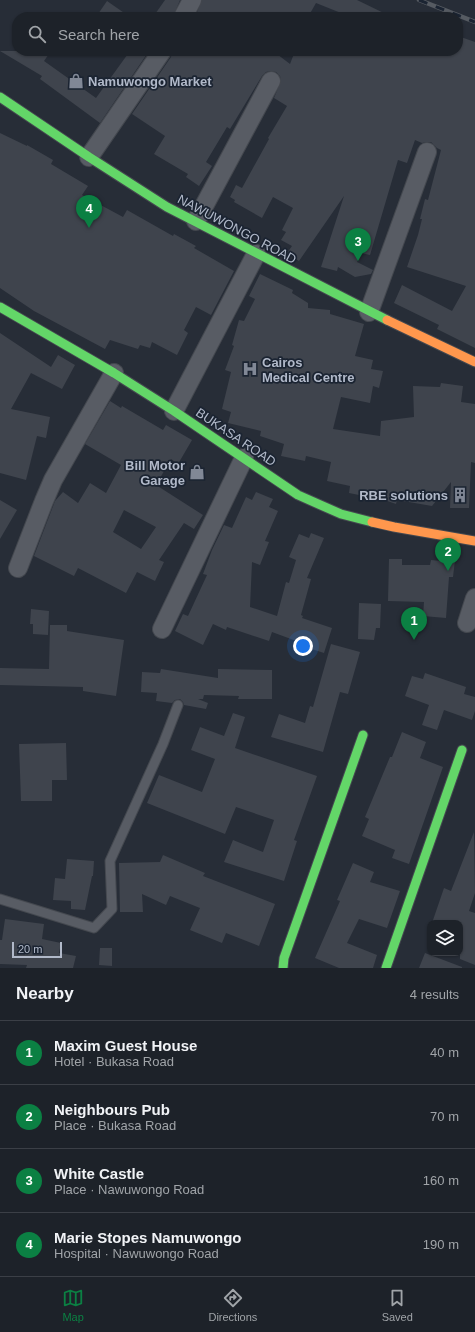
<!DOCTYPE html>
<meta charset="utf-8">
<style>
:root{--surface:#1d2229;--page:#2a2f35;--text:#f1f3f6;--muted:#a0a4a8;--line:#3b3f46;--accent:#0b8043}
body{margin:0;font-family:Helvetica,sans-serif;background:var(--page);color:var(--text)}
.controls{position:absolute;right:12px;bottom:12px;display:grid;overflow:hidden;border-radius:8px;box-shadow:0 1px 3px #0004}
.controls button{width:36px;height:36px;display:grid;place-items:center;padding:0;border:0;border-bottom:1px solid var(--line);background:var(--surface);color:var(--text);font:20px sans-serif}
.scale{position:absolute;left:12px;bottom:10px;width:50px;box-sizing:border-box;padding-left:4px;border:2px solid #b1b9c9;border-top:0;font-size:11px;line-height:14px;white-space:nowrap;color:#b1b9c9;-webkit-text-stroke:3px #1b2432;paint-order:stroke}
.you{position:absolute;left:303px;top:646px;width:14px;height:14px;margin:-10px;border:3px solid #fff;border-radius:50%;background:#1a73e8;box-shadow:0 0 0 6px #1a73e833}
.badge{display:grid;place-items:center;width:26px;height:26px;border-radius:50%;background:var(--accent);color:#fff;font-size:13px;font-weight:700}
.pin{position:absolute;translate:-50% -33px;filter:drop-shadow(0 1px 2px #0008)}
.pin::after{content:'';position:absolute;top:21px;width:14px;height:12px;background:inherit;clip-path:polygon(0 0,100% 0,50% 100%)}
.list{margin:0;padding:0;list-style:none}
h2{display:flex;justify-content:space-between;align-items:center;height:52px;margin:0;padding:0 16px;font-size:17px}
h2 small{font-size:13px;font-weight:400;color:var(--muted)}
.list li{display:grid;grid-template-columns:26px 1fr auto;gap:12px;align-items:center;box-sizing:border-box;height:64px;padding:0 16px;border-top:1px solid var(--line)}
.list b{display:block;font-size:15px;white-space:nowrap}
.list p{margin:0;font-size:13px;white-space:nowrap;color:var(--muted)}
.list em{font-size:13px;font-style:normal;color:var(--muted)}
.icon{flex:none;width:22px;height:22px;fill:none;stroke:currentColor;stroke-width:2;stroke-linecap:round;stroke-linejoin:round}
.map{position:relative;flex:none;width:475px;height:968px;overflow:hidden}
.search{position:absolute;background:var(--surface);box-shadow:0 1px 3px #0004;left:12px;right:12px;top:12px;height:44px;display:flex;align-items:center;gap:10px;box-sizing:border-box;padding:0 14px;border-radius:16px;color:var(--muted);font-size:15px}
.sheet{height:308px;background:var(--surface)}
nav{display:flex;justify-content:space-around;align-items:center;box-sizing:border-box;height:56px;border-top:1px solid var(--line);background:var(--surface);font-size:11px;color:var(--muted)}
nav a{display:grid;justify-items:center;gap:2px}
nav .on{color:var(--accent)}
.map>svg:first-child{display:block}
.building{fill:#3f444d;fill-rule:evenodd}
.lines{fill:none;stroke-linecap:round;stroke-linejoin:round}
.lane-casing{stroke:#44484f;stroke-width:11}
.street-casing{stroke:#44484f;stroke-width:20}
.fast-casing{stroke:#44484f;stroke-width:11}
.slow-casing{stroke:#44484f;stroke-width:11}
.lane{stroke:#585c64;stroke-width:9}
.street{stroke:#585c64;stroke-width:18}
.fast{stroke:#63d668;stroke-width:9}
.slow{stroke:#ff974d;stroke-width:9}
.rail-casing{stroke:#565b62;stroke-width:4.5}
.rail{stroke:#1b2432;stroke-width:3;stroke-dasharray:9;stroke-linecap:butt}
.labels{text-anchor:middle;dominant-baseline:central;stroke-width:3.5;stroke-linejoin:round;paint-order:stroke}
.poi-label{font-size:13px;font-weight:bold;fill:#b1b9c9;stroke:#1b2432;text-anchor:start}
.street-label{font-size:13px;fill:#b1b9c9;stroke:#1b2432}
</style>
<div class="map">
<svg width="475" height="968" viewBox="0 0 475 968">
<rect width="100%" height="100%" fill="#272d37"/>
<g class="building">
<polygon points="165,0 180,0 173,17 153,17"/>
<polygon points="202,0 357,0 392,17 351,17 316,3 308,17 195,17"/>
<polygon points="107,1 130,17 96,17"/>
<polygon points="458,36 475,42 475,348 437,329 439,325 394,303 402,285 452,311 466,286 407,267 418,235 422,219 420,219 425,199 428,200 441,150 437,148 431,142 426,142 422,143 415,140 407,163 398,160 370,255 361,253 357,262 373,270 371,274 355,277 338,267 337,271 321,267 344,196 299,261 287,253 292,246 281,240 286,232 282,230 293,208 273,197 262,218 234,202 235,200 230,197 236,185 242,188 269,139 268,138 287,106 274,98 281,81 280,76 276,72 270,71 266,72 262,76 230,129 227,127 206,162 212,166 199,186 186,177 188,174 154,154 165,136 132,114 171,57 172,51 273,51 290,64 295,51 458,51"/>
<polygon points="0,51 51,51 44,61 96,98 130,51 149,51 100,123 40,79 42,76"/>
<polygon points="0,133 27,146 27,145 53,160 51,164 88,186 82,195 123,217 127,210 173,236 174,234 196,246 194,248 234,271 211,315 196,307 184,330 188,333 177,355 152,342 150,348 140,345 138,349 110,340 105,349 34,311 0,288"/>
<polygon points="260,274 293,290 292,293 308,303 308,308 330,310 330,314 364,324 355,356 373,360 371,369 383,371 379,388 373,386 370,403 341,397 333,429 380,436 381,421 414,417 413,386 440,387 441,383 463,386 461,402 475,404 475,463 471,462 469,508 450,508 451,482 432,506 397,500 396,504 370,495 369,497 349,493 350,486 327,481 331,462 306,456 305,461 281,456 284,444 260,436 261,431 228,423 231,412 222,409 231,372 225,370 234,346 232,345 239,320 244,321 255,299 249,296"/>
<polygon points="0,333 51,367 58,355 75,365 62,389 31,373 11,409 50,417 46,438 37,436 26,480 0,473"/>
<path d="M110,401l11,7 1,-2 41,24 3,-5 26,15 -14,24 -7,-5 -15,26 47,30 -9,14 -10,-6 -25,37 5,2 -9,19 -18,-9 -11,21 -48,-25 -4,8 -40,-20 21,-55 8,-9 15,11 12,-20 16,10 15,-28 -36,-21zM124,510l32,17 -15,22 -28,-17z"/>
<polygon points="256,492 273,499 269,507 278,511 265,541 269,542 260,565 252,562 250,607 277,616 286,582 289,583 296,560 289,557 299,534 309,538 311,533 324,538 307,578 311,579 301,615 303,616 302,618 332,628 324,653 299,645 299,642 272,632 269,641 227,627 226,630 213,624 203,645 175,631 183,614 188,616 207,575 203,574 212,550 224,525 232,528 246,497 252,500"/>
<polygon points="0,500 17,510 0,539"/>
<polygon points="389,559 402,559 402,565 430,565 431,560 441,561 442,559 455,560 453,577 449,577 446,618 423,616 424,602 388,601"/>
<polygon points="359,603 381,604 380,628 376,628 374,640 358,639"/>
<polygon points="31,609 49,611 48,635 33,634 33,624 30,624"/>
<polygon points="50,625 67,625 67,631 124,640 116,696 83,691 83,687 0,685 0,668 49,669"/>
<polygon points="331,644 360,652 348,694 340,692 323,752 271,737 279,714 305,723 310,706 313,707"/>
<polygon points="161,669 218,678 218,669 272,670 272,699 238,699 239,696 204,695 203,699 198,699 208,703 206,709 184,705 183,702 180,699 175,700 172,703 156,701 157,693 141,692 142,672 160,673"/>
<polygon points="425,673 466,687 464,694 475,697 475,711 472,720 444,710 437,730 422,725 429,705 405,696 412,676 423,679"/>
<polygon points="233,713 245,717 235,748 317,776 294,840 297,841 284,881 224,862 233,840 263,852 274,820 236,807 225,834 147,803 159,775 202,792 215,759 191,750 200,727 224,736"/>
<polygon points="402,732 426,742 420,758 443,767 409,864 392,858 395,850 362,836 369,819 365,817 390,757 392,757"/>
<polygon points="66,743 67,780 52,780 52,801 21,801 19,744"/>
<polygon points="474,832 475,893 469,911 475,913 475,965 460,959 460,923 432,923 444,888 451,891"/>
<polygon points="163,855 205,873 203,876 275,904 259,946 226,933 222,943 190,930 200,908 170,896 166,905 142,894 143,912 120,912 119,863 160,862"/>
<polygon points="67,859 94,861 93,876 92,876 85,910 71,909 71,901 53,900 55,878 65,879"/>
<polygon points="353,863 374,872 370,882 400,891 387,928 359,919 347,943 377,955 373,968 339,968 315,958 340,901 337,900"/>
<polygon points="5,919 44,924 42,939 61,943 59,953 76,956 73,968 26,968 27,965 0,964 0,940 2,940"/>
<polygon points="100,948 112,948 112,966 99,965"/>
<polygon points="425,953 462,967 462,968 419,968"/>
</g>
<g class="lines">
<defs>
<polyline id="lane" points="0,899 94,928 112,909 110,861 163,744 178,705"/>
<g id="street">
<polyline points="183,17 192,0"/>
<polyline points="89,157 162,51"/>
<polyline points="196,221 271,81"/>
<polyline points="369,312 427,152"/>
<polyline points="174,411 256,254"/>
<polyline points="18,568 44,501 53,480 114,373"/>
<polyline points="467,623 475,598"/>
<polyline points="162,629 244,458"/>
</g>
<g id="fast">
<polyline points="0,97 89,157 167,207 387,320"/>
<polyline points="0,307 114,373 174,411 298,495 341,514 372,522"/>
<polyline points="283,968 284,958 363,735"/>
<polyline points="386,968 462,750"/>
</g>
<g id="slow">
<polyline points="387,320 475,362"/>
<polyline points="372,522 394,527 475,541"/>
</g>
</defs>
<use href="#lane" class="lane-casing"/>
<use href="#street" class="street-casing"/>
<use href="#fast" class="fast-casing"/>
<use href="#slow" class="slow-casing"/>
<use href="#lane" class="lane"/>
<use href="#street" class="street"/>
<use href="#fast" class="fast"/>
<use href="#slow" class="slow"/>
<defs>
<polyline id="rail" points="419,0 475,22"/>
</defs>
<use href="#rail" class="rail-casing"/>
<use href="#rail" class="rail"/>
</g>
<defs>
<symbol id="shop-bare" viewBox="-9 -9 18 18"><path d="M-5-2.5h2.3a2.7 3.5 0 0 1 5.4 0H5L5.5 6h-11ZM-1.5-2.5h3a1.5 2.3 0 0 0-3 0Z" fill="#818896" stroke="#1b2432" stroke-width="2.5" paint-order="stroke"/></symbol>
<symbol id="hospital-bare" viewBox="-9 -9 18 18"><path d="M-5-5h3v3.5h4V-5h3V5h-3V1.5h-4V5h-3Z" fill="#818896" stroke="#1b2432" stroke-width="2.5" paint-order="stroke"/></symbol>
<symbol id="building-bare" viewBox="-9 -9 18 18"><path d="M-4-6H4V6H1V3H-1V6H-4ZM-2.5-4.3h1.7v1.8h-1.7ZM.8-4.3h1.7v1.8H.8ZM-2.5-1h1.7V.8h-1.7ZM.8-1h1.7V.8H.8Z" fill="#818896" stroke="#1b2432" stroke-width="2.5" paint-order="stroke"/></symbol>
</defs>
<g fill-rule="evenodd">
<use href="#shop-bare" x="65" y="70" width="22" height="22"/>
<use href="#hospital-bare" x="239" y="358" width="22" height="22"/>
<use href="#shop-bare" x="186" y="461" width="22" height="22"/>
<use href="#building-bare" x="449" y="484" width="22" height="22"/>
</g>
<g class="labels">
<g class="poi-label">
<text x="88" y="81">Namuwongo Market</text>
<text x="262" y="362">Cairos<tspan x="262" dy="15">Medical Centre</tspan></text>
<text x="185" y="465" text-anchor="end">Bill Motor<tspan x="185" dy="15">Garage</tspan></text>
<text x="448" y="495" text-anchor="end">RBE solutions</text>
</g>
<g class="street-label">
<text transform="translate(237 229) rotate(28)">NAWUWONGO ROAD</text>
<text transform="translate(236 437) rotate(34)">BUKASA ROAD</text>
</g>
</g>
</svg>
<div class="controls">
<button><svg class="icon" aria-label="layers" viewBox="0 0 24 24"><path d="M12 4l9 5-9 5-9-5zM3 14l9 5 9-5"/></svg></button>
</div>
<div class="scale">20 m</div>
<div class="you"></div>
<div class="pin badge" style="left:414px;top:640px">1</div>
<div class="pin badge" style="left:448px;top:571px">2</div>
<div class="pin badge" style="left:358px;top:261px">3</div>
<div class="pin badge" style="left:89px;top:228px">4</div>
<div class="search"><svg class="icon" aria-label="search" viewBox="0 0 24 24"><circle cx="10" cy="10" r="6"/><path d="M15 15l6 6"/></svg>Search here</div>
</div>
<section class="sheet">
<h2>Nearby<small>4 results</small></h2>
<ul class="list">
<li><span class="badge">1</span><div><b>Maxim Guest House</b><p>Hotel · Bukasa Road</p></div><em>40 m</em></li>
<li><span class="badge">2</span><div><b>Neighbours Pub</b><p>Place · Bukasa Road</p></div><em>70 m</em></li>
<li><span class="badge">3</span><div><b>White Castle</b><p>Place · Nawuwongo Road</p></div><em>160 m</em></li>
<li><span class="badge">4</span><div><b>Marie Stopes Namuwongo</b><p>Hospital · Nawuwongo Road</p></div><em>190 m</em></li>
</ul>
</section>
<nav>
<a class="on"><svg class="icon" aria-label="map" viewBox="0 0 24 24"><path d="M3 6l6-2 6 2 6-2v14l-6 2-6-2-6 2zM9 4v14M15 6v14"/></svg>Map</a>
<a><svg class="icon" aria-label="directions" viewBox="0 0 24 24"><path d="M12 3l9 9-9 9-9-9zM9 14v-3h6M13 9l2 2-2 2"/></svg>Directions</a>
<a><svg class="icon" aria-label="saved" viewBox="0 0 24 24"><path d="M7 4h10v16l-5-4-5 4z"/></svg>Saved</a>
</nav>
